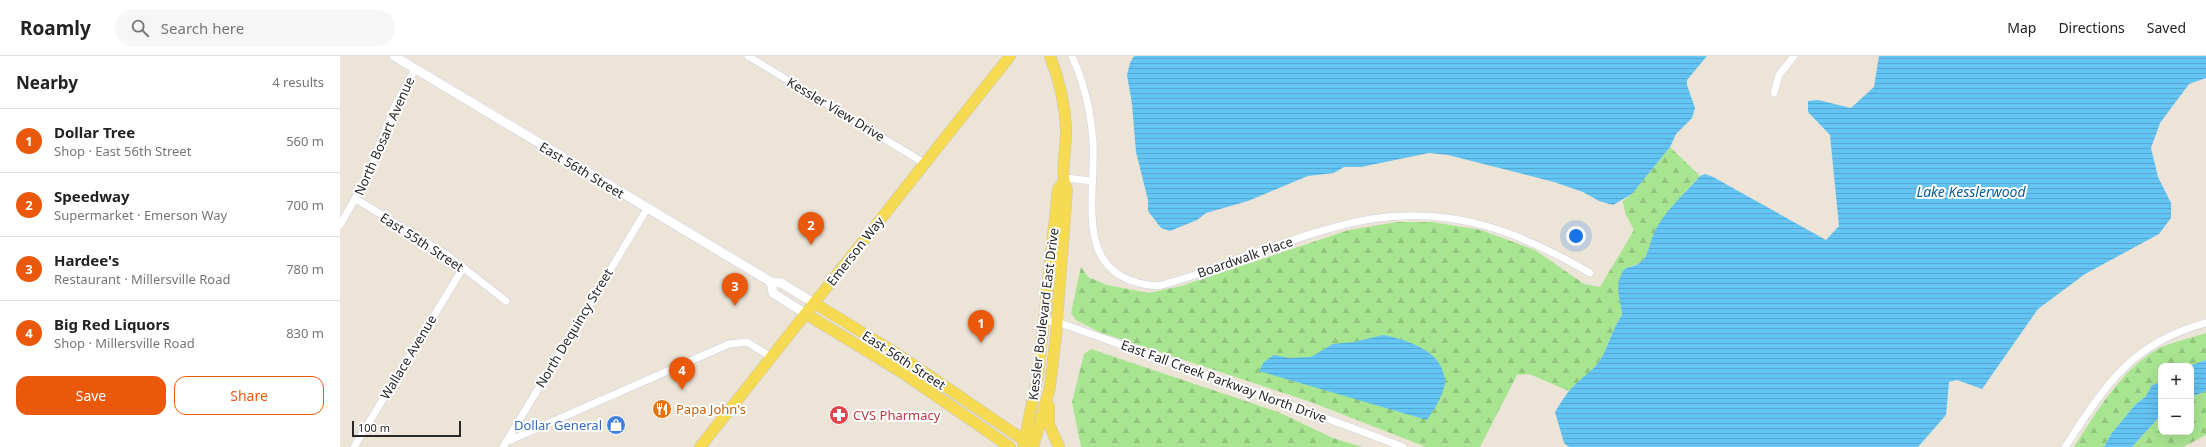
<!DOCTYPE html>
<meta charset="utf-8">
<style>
:root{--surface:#fff;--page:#f6f6f6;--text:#222;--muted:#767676;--line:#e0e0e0;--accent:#ea580c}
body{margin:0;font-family:"Noto Sans",sans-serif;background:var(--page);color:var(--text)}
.controls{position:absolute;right:12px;bottom:12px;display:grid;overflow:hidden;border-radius:8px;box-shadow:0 4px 16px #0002}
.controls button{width:36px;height:36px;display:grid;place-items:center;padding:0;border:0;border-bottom:1px solid var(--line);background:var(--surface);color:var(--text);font:20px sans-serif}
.scale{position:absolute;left:12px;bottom:10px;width:109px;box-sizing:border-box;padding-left:4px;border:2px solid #272727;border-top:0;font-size:11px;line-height:14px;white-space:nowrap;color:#272727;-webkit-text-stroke:3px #fff;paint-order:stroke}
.you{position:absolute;left:1236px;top:180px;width:14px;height:14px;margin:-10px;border:3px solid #fff;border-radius:50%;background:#1a73e8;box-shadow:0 0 0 6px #1a73e833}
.badge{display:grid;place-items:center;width:26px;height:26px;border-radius:50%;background:var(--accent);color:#fff;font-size:13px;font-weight:700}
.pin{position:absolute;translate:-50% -33px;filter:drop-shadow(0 1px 2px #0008)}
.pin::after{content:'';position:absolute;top:21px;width:14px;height:12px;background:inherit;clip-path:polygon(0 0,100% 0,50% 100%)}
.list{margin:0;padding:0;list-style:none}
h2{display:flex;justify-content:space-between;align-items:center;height:52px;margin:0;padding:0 16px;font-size:17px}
h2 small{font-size:13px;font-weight:400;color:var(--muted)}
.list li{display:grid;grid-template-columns:26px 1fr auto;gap:12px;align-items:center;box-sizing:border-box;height:64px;padding:0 16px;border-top:1px solid var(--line)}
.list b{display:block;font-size:15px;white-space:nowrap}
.list p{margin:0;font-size:13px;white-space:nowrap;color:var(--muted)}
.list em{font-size:13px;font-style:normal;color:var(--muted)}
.actions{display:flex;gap:8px;padding:12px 16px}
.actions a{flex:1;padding:9px 0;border:1px solid var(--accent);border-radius:12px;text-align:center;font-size:14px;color:var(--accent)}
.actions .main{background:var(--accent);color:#fff}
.icon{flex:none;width:22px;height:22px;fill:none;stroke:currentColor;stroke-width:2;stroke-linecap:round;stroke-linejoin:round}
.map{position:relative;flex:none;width:1866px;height:391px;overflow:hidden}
header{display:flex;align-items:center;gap:24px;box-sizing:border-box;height:56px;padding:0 20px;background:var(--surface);border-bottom:1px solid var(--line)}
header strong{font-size:19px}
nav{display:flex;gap:22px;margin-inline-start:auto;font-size:14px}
.search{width:280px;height:36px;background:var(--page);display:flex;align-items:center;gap:10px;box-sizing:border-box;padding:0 14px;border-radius:22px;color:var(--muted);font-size:15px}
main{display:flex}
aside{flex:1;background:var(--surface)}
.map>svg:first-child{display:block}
.forest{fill:url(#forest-firs)}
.water{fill:url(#water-rules)}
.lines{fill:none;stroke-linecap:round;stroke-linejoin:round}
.street-casing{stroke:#cdcfe1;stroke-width:8}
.secondary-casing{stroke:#cdcfe1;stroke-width:10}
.primary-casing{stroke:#c7c7c7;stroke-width:12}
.street{stroke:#fff;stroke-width:7}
.secondary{stroke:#fff;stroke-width:9}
.primary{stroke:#f6da51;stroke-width:11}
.labels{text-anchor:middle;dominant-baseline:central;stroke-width:4;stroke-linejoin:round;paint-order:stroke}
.street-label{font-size:13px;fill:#272727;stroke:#fff}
.food-label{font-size:13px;fill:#c56008;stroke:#fff;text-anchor:start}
.health-label{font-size:13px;fill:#be3a42;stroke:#fff;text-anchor:start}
.shop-label{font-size:13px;fill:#366cbe;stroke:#fff;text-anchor:end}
.water-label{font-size:14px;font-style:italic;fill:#085e9b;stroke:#fff}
</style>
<header>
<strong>Roamly</strong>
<div class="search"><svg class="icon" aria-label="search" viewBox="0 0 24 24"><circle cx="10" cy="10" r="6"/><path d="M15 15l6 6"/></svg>Search here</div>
<nav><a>Map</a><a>Directions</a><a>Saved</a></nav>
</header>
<main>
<aside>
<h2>Nearby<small>4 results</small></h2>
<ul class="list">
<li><span class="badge">1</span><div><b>Dollar Tree</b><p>Shop · East 56th Street</p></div><em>560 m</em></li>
<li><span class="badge">2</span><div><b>Speedway</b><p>Supermarket · Emerson Way</p></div><em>700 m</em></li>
<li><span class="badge">3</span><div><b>Hardee's</b><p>Restaurant · Millersville Road</p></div><em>780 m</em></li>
<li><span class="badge">4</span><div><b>Big Red Liquors</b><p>Shop · Millersville Road</p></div><em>830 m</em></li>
</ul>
<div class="actions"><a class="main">Save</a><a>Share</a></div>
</aside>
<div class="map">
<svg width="1866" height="391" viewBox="0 0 1866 391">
<defs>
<pattern id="forest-firs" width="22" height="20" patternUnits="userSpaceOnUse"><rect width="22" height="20" fill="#a8e591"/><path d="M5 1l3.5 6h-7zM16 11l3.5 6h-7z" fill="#91c47d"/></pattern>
<pattern id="water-rules" width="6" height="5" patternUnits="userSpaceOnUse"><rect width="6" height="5" fill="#64c4f3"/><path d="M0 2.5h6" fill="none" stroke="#57a8d0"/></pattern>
</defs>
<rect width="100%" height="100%" fill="#ebe4d7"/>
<g class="forest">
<path d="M1330,91l30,29 -15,16 -34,48 -2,11 -8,12 -15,5c-12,21 -6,26 -4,47 -11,15 -13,31 -22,45 -8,13 -21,20 -31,31l-40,-17 -12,1 -37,72h-54l-115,-45 -212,-70 -23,-12 -5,-7 10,-46 7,10 19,8 42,8 32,-7 168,-56 48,-8h35l49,8 54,20 49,34 16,3 34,-57 -9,-17 -2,-12 9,-7z"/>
<path d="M1866,277v27l-17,6h-28v16l-9,3 -6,11 -11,9 -24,29 -7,13h-30c21,-33 51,-83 88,-100 14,-6 30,-9 44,-14z"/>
<polygon points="751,293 938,356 993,382 1022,391 741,391 732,346 744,298"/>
<polygon points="1866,335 1866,379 1843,391 1792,391 1821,359 1821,376 1851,376 1851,341"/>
</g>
<g class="water">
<polygon points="794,0 1367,0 1347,24 1347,29 1355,52 1352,62 1336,78 1330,91 1292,138 1273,149 1259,145 1243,136 1214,126 1108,99 1089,97 1021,111 1004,111 994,117 968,120 908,145 866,157 857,164 830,175 821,172 808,155 808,144 796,96 792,48 787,19 790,7"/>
<path d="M1539,0h327v22l-17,6 -29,39 -9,25 7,29 13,26v15l-12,16 -74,40 -47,35 -56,80 -25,-9 -8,2 -3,33 -28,32h-349l-5,-4 -9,-31c7,-11 13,-22 23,-30 8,-8 16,-12 22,-22 9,-14 11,-29 22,-45 -1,-15 -8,-26 0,-42 3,-8 14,-5 20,-12 8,-8 7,-18 12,-28 10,-22 30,-38 46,-57l5,-2 8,3 113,63 13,-14 -9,-91 -22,-23v-11l10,-1 33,8 23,-21z"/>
<path d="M1043,279c21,4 54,14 60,37 1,4 3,8 2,12 -3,14 -11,25 -18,36l-168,-49 5,-9 10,-7 15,3 22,-1 22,-13 21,-2z"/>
<polygon points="1866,304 1866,335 1851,341 1851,310 1849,310"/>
<polygon points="1821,326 1821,359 1792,391 1764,391 1771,378 1795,349 1806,340 1812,329"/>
</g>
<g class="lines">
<defs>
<g id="street">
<polyline points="408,0 584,107"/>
<path d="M732,0c12,27 19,56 21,86 3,59 -22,137 64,144 33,-7 66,-22 98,-33 38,-13 76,-27 116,-34 83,-13 149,13 219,54"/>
<polyline points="1434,37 1439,19 1454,0"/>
<polyline points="724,122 753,125"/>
<polyline points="16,143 107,199 166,245"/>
<polyline points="0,169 24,127 55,50 75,13"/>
<path d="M704,265l13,1c116,41 231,81 346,125"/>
<polyline points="166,386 389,288 407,286 431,301"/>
<polyline points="14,391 123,212"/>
<polyline points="163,391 307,153"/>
<path d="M1725,391c40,-61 66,-104 141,-124"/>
</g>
<g id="secondary">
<polyline points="54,0 431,226 441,227 474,247"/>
<polyline points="431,226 433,237 466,258"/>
</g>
<g id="primary">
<polyline points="474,247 559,299 688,387"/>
<polyline points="466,258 563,317 670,391"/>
<polyline points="709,350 709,368 719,391"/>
<polyline points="360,391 670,0"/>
<polyline points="683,391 698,319 718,133 723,127"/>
<path d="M693,391l17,-60 6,-53 11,-144c-8,-14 0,-44 -1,-61 -1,-25 -7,-50 -16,-73"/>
</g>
</defs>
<use href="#street" class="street-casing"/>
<use href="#secondary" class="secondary-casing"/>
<use href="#primary" class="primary-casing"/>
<use href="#street" class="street"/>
<use href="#secondary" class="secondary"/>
<use href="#primary" class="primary"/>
</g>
<defs>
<symbol id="restaurant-disc" viewBox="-11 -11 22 22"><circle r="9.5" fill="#e8710a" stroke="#fff"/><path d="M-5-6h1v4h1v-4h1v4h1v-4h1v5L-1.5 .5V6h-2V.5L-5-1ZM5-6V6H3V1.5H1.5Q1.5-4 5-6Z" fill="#fff"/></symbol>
<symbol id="pharmacy-disc" viewBox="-11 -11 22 22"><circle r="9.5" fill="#e0444e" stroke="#fff"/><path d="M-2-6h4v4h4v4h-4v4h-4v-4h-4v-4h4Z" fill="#fff"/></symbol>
<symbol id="shop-disc" viewBox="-11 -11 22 22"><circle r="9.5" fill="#3f7fe0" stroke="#fff"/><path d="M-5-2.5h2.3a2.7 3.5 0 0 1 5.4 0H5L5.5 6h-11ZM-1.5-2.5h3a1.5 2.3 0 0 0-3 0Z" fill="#fff"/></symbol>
</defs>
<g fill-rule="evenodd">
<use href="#restaurant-disc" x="311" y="342" width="22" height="22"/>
<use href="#pharmacy-disc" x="488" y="348" width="22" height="22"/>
<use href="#shop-disc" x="265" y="358" width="22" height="22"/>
</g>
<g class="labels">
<g class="street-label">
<text transform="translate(496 53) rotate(31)">Kessler View Drive</text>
<text transform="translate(44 80) rotate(-66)">North Bosart Avenue</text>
<text transform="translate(242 114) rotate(31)">East 56th Street</text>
<text transform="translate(82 186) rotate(33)">East 55th Street</text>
<text transform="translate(515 195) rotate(-52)">Emerson Way</text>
<text transform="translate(905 201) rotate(-19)">Boardwalk Place</text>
<text transform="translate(703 258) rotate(-83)">Kessler Boulevard East Drive</text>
<text transform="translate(234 272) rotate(-59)">North Dequincy Street</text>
<text transform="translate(68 301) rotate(-59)">Wallace Avenue</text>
<text transform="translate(564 304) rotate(33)">East 56th Street</text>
<text transform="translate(884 325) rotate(20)">East Fall Creek Parkway North Drive</text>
</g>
<g class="food-label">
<text x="336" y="353">Papa John's</text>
</g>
<g class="health-label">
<text x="513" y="359">CVS Pharmacy</text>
</g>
<g class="shop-label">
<text x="262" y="369">Dollar General</text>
</g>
<g class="water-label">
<text x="1631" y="135">Lake Kesslerwood</text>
</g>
</g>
</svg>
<div class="controls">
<button>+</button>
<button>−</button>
</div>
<div class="scale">100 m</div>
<div class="you"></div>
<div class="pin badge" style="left:641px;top:287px">1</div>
<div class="pin badge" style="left:471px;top:189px">2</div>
<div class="pin badge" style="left:395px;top:250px">3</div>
<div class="pin badge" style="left:342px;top:334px">4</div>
</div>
</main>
